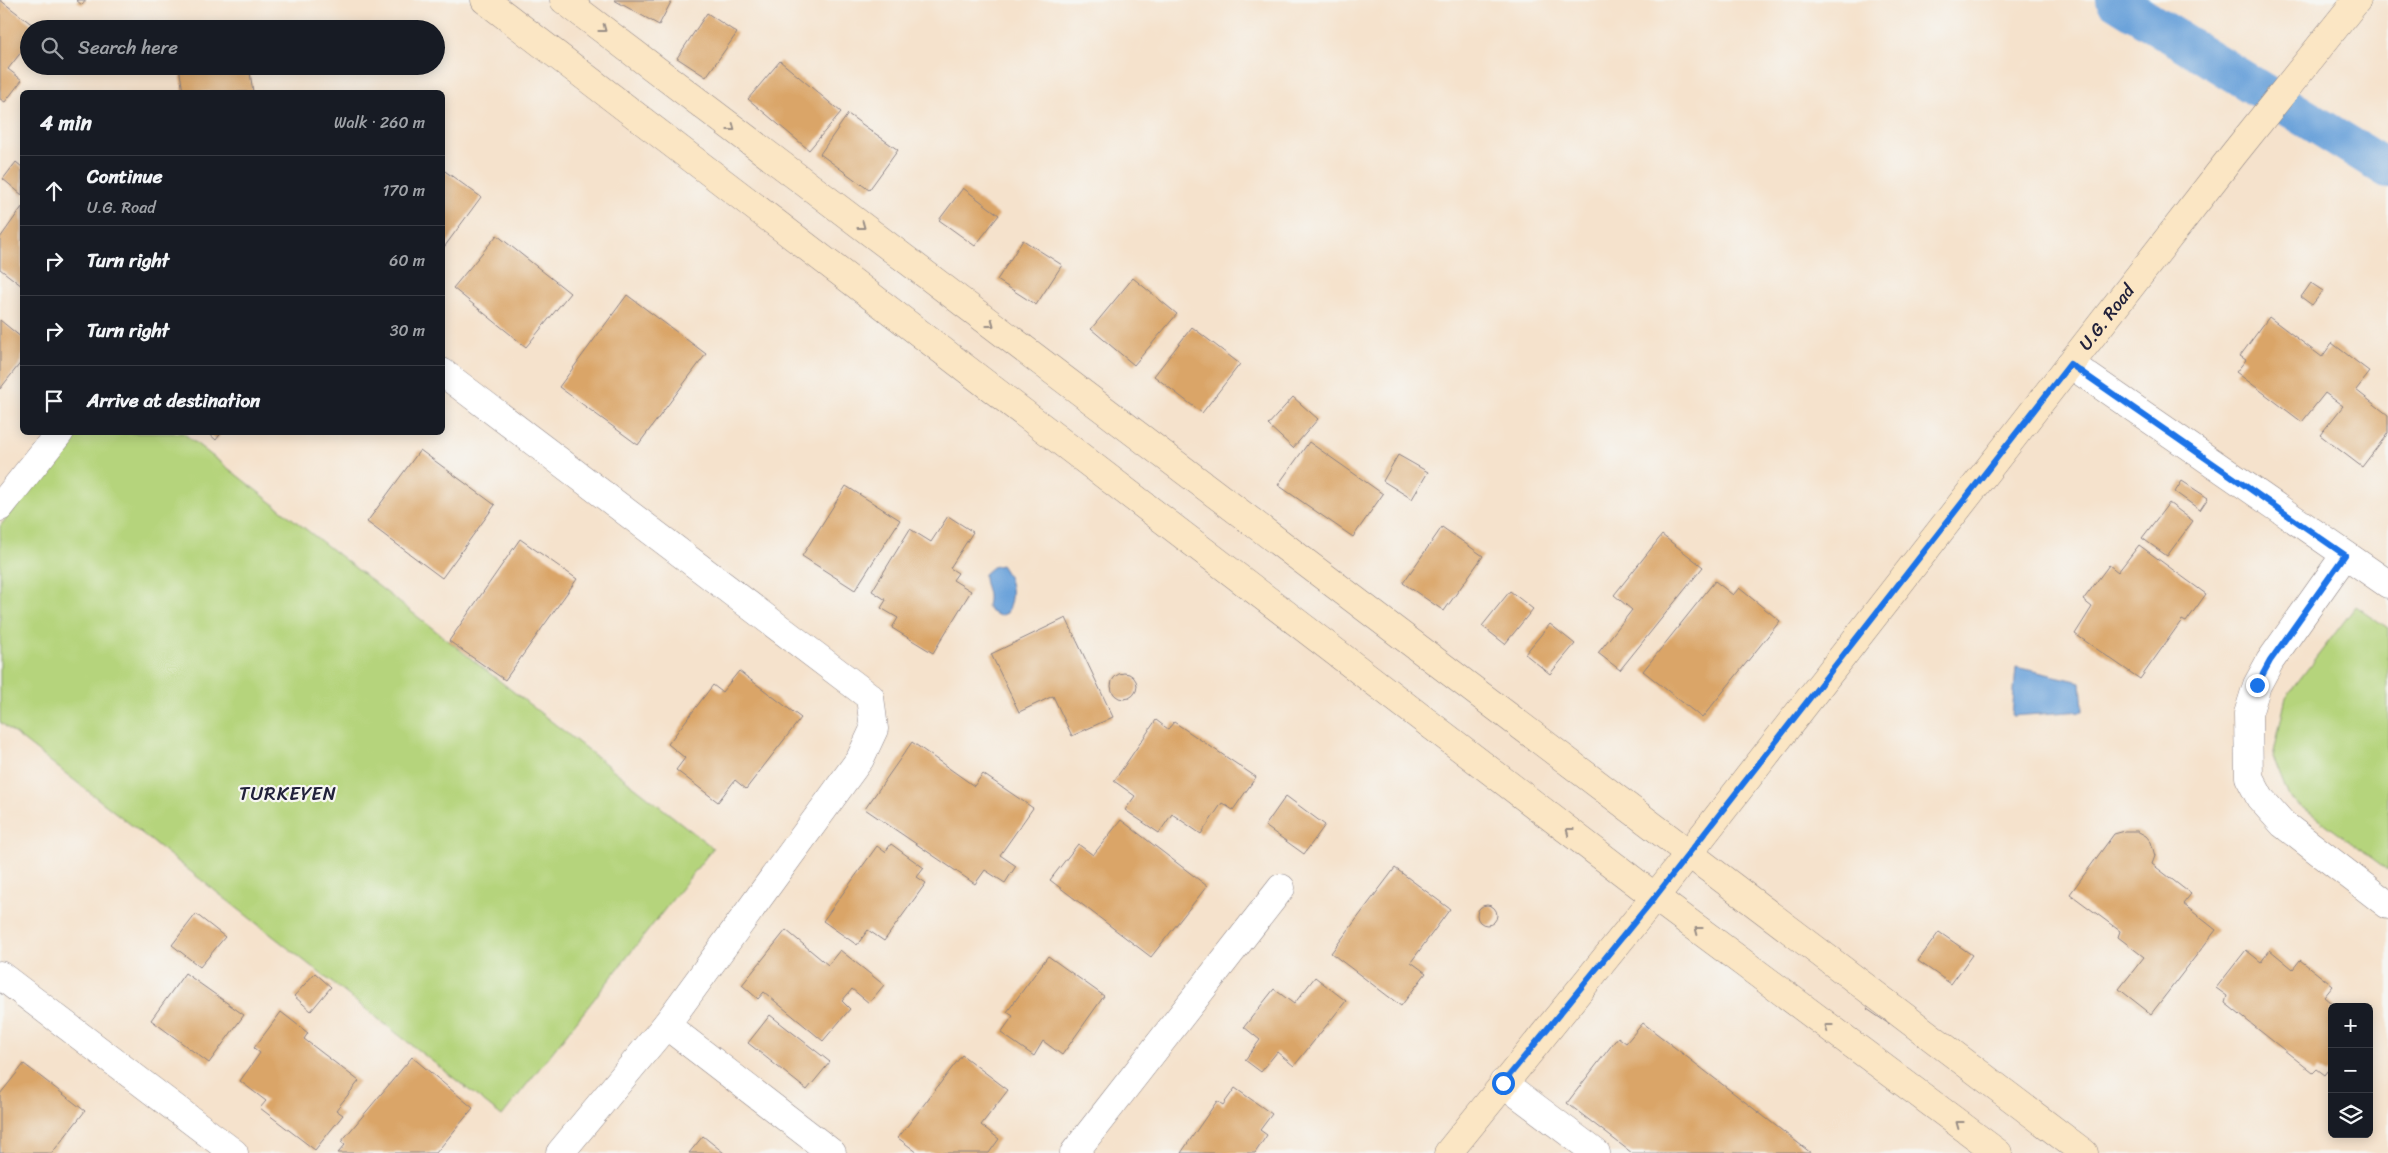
<!DOCTYPE html>
<meta charset="utf-8">
<style>
:root{--surface:#171b24;--page:#242831;--text:#f1f3f6;--muted:#9ea1a6;--line:#363941}
body{margin:0;font-family:Sriracha,sans-serif;background:var(--page);color:var(--text)}
.controls{position:absolute;right:15px;bottom:15px;display:grid;overflow:hidden;border-radius:8px;box-shadow:0 2px 12px #0003}
.controls button{width:45px;height:45px;display:grid;place-items:center;padding:0;border:0;border-bottom:1px solid var(--line);background:var(--surface);color:var(--text);font:25px sans-serif}
.stop{position:absolute;width:15px;height:15px;margin:-11px;border:4px solid #1a73e8;border-radius:50%;background:#fff}
.stop.end{background:#1a73e8;border-color:#fff;box-shadow:0 1px 5px #0008}
.list{margin:0;padding:0;list-style:none}
h2{display:flex;justify-content:space-between;align-items:center;height:65px;margin:0;padding:0 20px;font-size:21px}
h2 small{font-size:16px;font-weight:400;color:var(--muted)}
.list li{display:grid;grid-template-columns:32px 1fr auto;gap:15px;align-items:center;box-sizing:border-box;height:70px;padding:0 20px;border-top:1px solid var(--line)}
.list b{display:block;font-size:19px;white-space:nowrap}
.list p{margin:0;font-size:16px;white-space:nowrap;color:var(--muted)}
.list em{font-size:16px;font-style:normal;color:var(--muted)}
.icon{flex:none;width:28px;height:28px;fill:none;stroke:currentColor;stroke-width:2;stroke-linecap:round;stroke-linejoin:round}
.map{position:relative;flex:none;width:2388px;height:1153px;overflow:hidden}
.search{position:absolute;background:var(--surface);box-shadow:0 2px 12px #0003;left:20px;top:20px;width:425px;height:55px;display:flex;align-items:center;gap:12px;box-sizing:border-box;padding:0 18px;border-radius:28px;color:var(--muted);font-size:19px}
.panel{position:absolute;background:var(--surface);box-shadow:0 2px 12px #0003;left:20px;top:90px;width:425px;height:345px;border-radius:8px}
.map>svg:first-child{display:block}
.green{fill:#b5d47b;stroke:#6c7b5b}
.water{fill:#6ca3da;stroke:#47628a}
.lines{fill:none;stroke-linecap:round;stroke-linejoin:round}
.canal{stroke:#6ca3da;stroke-width:38}
.building{fill:#daa567}
.street-casing{stroke:#8c8284;stroke-width:29}
.secondary-casing{stroke:#8c8284;stroke-width:29}
.street{stroke:#fff;stroke-width:28}
.secondary{stroke:#fbe6c4;stroke-width:28}
.oneway{stroke:#998e86}
.route{stroke:#1a73e8;stroke-width:6}
.labels{text-anchor:middle;dominant-baseline:central;stroke-width:4.5;stroke-linejoin:round;paint-order:stroke}
.street-label{font-size:18px;fill:#22223b;stroke:#f6f6f2}
.neighbourhood-label{font-size:19px;letter-spacing:1px;fill:#22223b;stroke:#f6f6f2}
</style>
<div class="map">
<svg width="2388" height="1153" viewBox="0 0 2388 1153">
<rect width="100%" height="100%" fill="#f6f6f2"/>
<filter id="ink" filterUnits="userSpaceOnUse"><feTurbulence type="fractalNoise" baseFrequency=".02" numOctaves="2"/><feDisplacementMap in="SourceGraphic" scale="10" xChannelSelector="R" yChannelSelector="G"/><feConvolveMatrix kernelMatrix="1 2 1 2 8 2 1 2 1" color-interpolation-filters="sRGB"/></filter>
<filter id="wash" filterUnits="userSpaceOnUse"><feTurbulence type="fractalNoise" baseFrequency=".0096" numOctaves="4" result="noise"/><feDisplacementMap in="SourceGraphic" scale="20" xChannelSelector="R" yChannelSelector="G"/><feGaussianBlur stdDeviation="1.12" result="paint"/><feColorMatrix in="noise" values="0 0 0 0 0 0 0 0 0 0 0 0 0 0 0 0 0 1.4 0 .05"/><feComposite in="paint" operator="in"/></filter>
<g filter="url(#wash)">
<rect width="100%" height="100%" fill="#f5e2cc"/>
<g class="green">
<polygon points="74,433 183,433 713,848 502,1116 0,722 0,526"/>
<polygon points="2356,606 2388,628 2388,870 2289,797 2273,757 2286,697"/>
</g>
<g class="water">
<path d="M1001,565c12,16 13,30 6,48l-7,3 -9,-4 -4,-6c4,-16 -4,-19 -3,-32l8,-7z"/>
<polygon points="2016,667 2081,682 2083,711 2012,716"/>
</g>
<g class="lines">
<polyline class="canal" points="2115,0 2388,169"/>
</g>
<g id="blocks">
<g class="building">
<polygon points="0,0 34,26 29,29 29,42 8,69 22,80 5,102 0,99"/>
<polygon points="76,0 86,0 82,5"/>
<polygon points="614,0 672,0 659,25"/>
<polygon points="707,13 737,33 706,77 677,58"/>
<polygon points="780,61 841,112 809,150 748,99"/>
<polygon points="179,66 249,66 253,92 183,92"/>
<polygon points="848,114 898,150 869,190 820,154"/>
<polygon points="16,162 22,167 22,195 3,179"/>
<polygon points="442,169 481,197 442,250"/>
<polygon points="963,188 999,215 975,246 939,220"/>
<polygon points="22,207 22,286 0,269 0,238"/>
<polygon points="497,235 570,293 526,347 453,288"/>
<polygon points="1023,240 1062,265 1036,305 997,280"/>
<polygon points="1133,278 1177,314 1134,365 1091,329"/>
<polygon points="2311,283 2323,291 2312,305 2301,297"/>
<polygon points="627,295 706,354 638,445 559,387"/>
<polygon points="2269,317 2322,357 2332,343 2370,372 2356,390 2388,415 2388,433 2362,467 2320,435 2343,406 2325,393 2302,422 2236,372 2246,360 2240,356"/>
<polygon points="0,320 22,338 22,361 0,389"/>
<polygon points="1192,327 1240,364 1202,413 1154,376"/>
<polygon points="1293,397 1318,419 1293,448 1268,425"/>
<polygon points="207,432 222,432 216,440"/>
<polygon points="1309,442 1383,494 1353,537 1278,485"/>
<polygon points="420,450 495,505 442,578 367,522"/>
<polygon points="1398,455 1428,472 1412,499 1383,481"/>
<polygon points="2182,481 2208,498 2200,510 2175,492"/>
<polygon points="846,486 900,520 855,590 802,556"/>
<polygon points="2169,503 2193,521 2167,556 2142,538"/>
<polygon points="948,516 973,532 950,568 958,573 953,580 971,591 933,653 892,628 898,618 881,608 886,600 872,591 910,529 931,542"/>
<polygon points="1442,527 1483,556 1444,611 1403,583"/>
<polygon points="1662,535 1703,567 1620,670 1598,653 1632,610 1614,595"/>
<polygon points="520,539 577,579 505,680 449,641"/>
<polygon points="2139,545 2206,594 2186,622 2182,620 2140,679 2075,634 2092,607 2083,600 2109,565 2118,572"/>
<polygon points="1715,581 1733,595 1739,588 1780,621 1702,718 1643,671"/>
<polygon points="1510,591 1533,609 1505,644 1482,626"/>
<polygon points="1066,618 1113,717 1072,736 1053,696 1019,712 991,654"/>
<polygon points="1550,624 1575,644 1550,674 1525,654"/>
<polygon points="739,671 801,718 746,789 735,780 718,802 676,770 685,758 668,744 713,685 722,692"/>
<circle cx="1124" cy="686" r="13"/>
<polygon points="1156,720 1168,729 1174,722 1256,777 1233,810 1222,803 1201,834 1172,814 1159,833 1125,810 1135,796 1114,781"/>
<polygon points="912,742 974,786 983,774 1033,808 1000,855 1016,866 1005,883 985,870 975,884 865,809"/>
<polygon points="1286,796 1325,825 1304,854 1265,826"/>
<polygon points="1121,820 1207,886 1151,957 1050,880 1078,844 1093,855"/>
<polygon points="2125,831 2137,831 2146,836 2151,842 2155,856 2152,864 2191,894 2183,904 2216,930 2151,1014 2119,989 2144,957 2118,937 2120,931 2070,894 2114,834"/>
<polygon points="891,844 924,868 917,877 926,883 884,941 868,930 857,945 823,921 877,846 885,852"/>
<polygon points="1395,868 1450,909 1411,962 1426,973 1401,1006 1331,953"/>
<circle cx="1487" cy="915" r="10"/>
<polygon points="196,914 225,937 200,967 172,945"/>
<polygon points="786,930 828,965 840,950 884,985 869,1003 852,989 842,1001 850,1009 823,1041 764,992 758,999 742,985"/>
<polygon points="1939,932 1972,955 1951,984 1918,961"/>
<polygon points="2246,950 2261,962 2270,950 2293,969 2300,960 2333,986 2324,997 2336,1007 2332,1007 2332,1066 2325,1075 2317,1069 2313,1073 2225,1003 2227,996 2216,988"/>
<polygon points="1048,956 1104,996 1062,1055 1043,1041 1034,1056 1001,1033 1013,1016 1007,1012"/>
<polygon points="185,973 244,1015 209,1063 151,1020"/>
<polygon points="315,973 331,987 311,1011 294,996"/>
<polygon points="1315,977 1346,1001 1294,1066 1277,1052 1261,1072 1245,1060 1260,1040 1244,1027 1274,989 1294,1004"/>
<polygon points="1874,1000 1895,1016 1889,1024 1867,1009"/>
<polygon points="281,1012 308,1033 304,1039 359,1081 336,1110 343,1115 315,1150 260,1108 266,1101 240,1081 260,1053 254,1048"/>
<polygon points="770,1015 830,1062 807,1090 748,1043"/>
<polygon points="1643,1023 1811,1153 1632,1153 1567,1103 1618,1037 1626,1043"/>
<polygon points="962,1055 1008,1090 981,1125 999,1139 989,1153 918,1153 898,1138"/>
<polygon points="412,1057 473,1108 436,1153 338,1153 345,1145 341,1142"/>
<polygon points="24,1064 85,1111 52,1153 0,1153 0,1094"/>
<polygon points="1235,1088 1272,1114 1260,1130 1267,1135 1255,1153 1181,1153 1217,1101 1223,1105"/>
<polygon points="703,1136 724,1153 689,1153"/>
</g>
</g>
</g>
<g filter="url(#ink)">
<use href="#blocks" fill-opacity="0" stroke="#8c8284" stroke-width="1"/>
<g class="lines">
<defs>
<g id="street">
<polyline points="2070,364 2388,584"/>
<polyline points="442,372 870,697 874,729 860,759 666,1025 560,1153"/>
<polyline points="0,507 60,432"/>
<polyline points="2345,555 2270,661 2257,685 2248,714 2249,777 2260,798 2283,824 2388,905"/>
<polyline points="0,975 234,1153"/>
<polyline points="666,1025 832,1153"/>
<polyline points="1503,1083 1596,1153"/>
<polyline points="1074,1153 1281,888"/>
</g>
<g id="secondary">
<polyline points="485,0 1655,897 1998,1153"/>
<polyline points="564,0 2084,1153"/>
<path id="s1" d="M1448,1153l207,-256 578,-742 124,-155"/>
</g>
</defs>
<use href="#street" class="street-casing"/>
<use href="#secondary" class="secondary-casing"/>
<use href="#street" class="street"/>
<use href="#secondary" class="secondary"/>
</g>
<defs><path id="oneway-chevron" d="M-2-3.5L2.5 0L-2 3.5" fill="none" stroke-width="1.6" stroke-linecap="round" stroke-linejoin="round" transform="scale(1.25)"/></defs>
<g class="oneway">
<use href="#oneway-chevron" transform="translate(603 29) rotate(37)"/>
<use href="#oneway-chevron" transform="translate(732 128) rotate(37)"/>
<use href="#oneway-chevron" transform="translate(862 226) rotate(37)"/>
<use href="#oneway-chevron" transform="translate(991 324) rotate(37)"/>
<use href="#oneway-chevron" transform="translate(1569 831) rotate(-143)"/>
<use href="#oneway-chevron" transform="translate(1698 930) rotate(-143)"/>
<use href="#oneway-chevron" transform="translate(1828 1027) rotate(-143)"/>
<use href="#oneway-chevron" transform="translate(1959 1124) rotate(-143)"/>
</g>
</g>
<g class="lines" filter="url(#ink)">
<polyline class="route" points="1503,1083 1655,897 2070,364 2345,555 2270,661 2257,685"/>
</g>
<g class="labels">
<g class="street-label">
<text stroke="none"><textPath href="#s1" startOffset="1064">U.G. Road</textPath></text>
</g>
<g class="neighbourhood-label">
<text x="288" y="793">TURKEYEN</text>
</g>
</g>
</svg>
<div class="controls">
<button>+</button>
<button>−</button>
<button><svg class="icon" aria-label="layers" viewBox="0 0 24 24"><path d="M12 4l9 5-9 5-9-5zM3 14l9 5 9-5"/></svg></button>
</div>
<div class="stop" style="left:1503px;top:1083px"></div>
<div class="stop end" style="left:2257px;top:685px"></div>
<div class="search"><svg class="icon" aria-label="search" viewBox="0 0 24 24"><circle cx="10" cy="10" r="6"/><path d="M15 15l6 6"/></svg>Search here</div>
<section class="panel">
<h2>4 min<small>Walk · 260 m</small></h2>
<ul class="list">
<li><svg class="icon" aria-label="ahead" viewBox="0 0 24 24"><path d="M12 20V5M6 11l6-6 6 6"/></svg><div><b>Continue</b><p>U.G. Road</p></div><em>170 m</em></li>
<li><svg class="icon" aria-label="right" viewBox="0 0 24 24"><path d="M7 20v-9h11M14 6l5 5-5 5"/></svg><div><b>Turn right</b></div><em>60 m</em></li>
<li><svg class="icon" aria-label="right" viewBox="0 0 24 24"><path d="M7 20v-9h11M14 6l5 5-5 5"/></svg><div><b>Turn right</b></div><em>30 m</em></li>
<li><svg class="icon" aria-label="arrive" viewBox="0 0 24 24"><path d="M6 21V4h12l-3 4 3 4H6"/></svg><div><b>Arrive at destination</b></div></li>
</ul>
</section>
</div>
